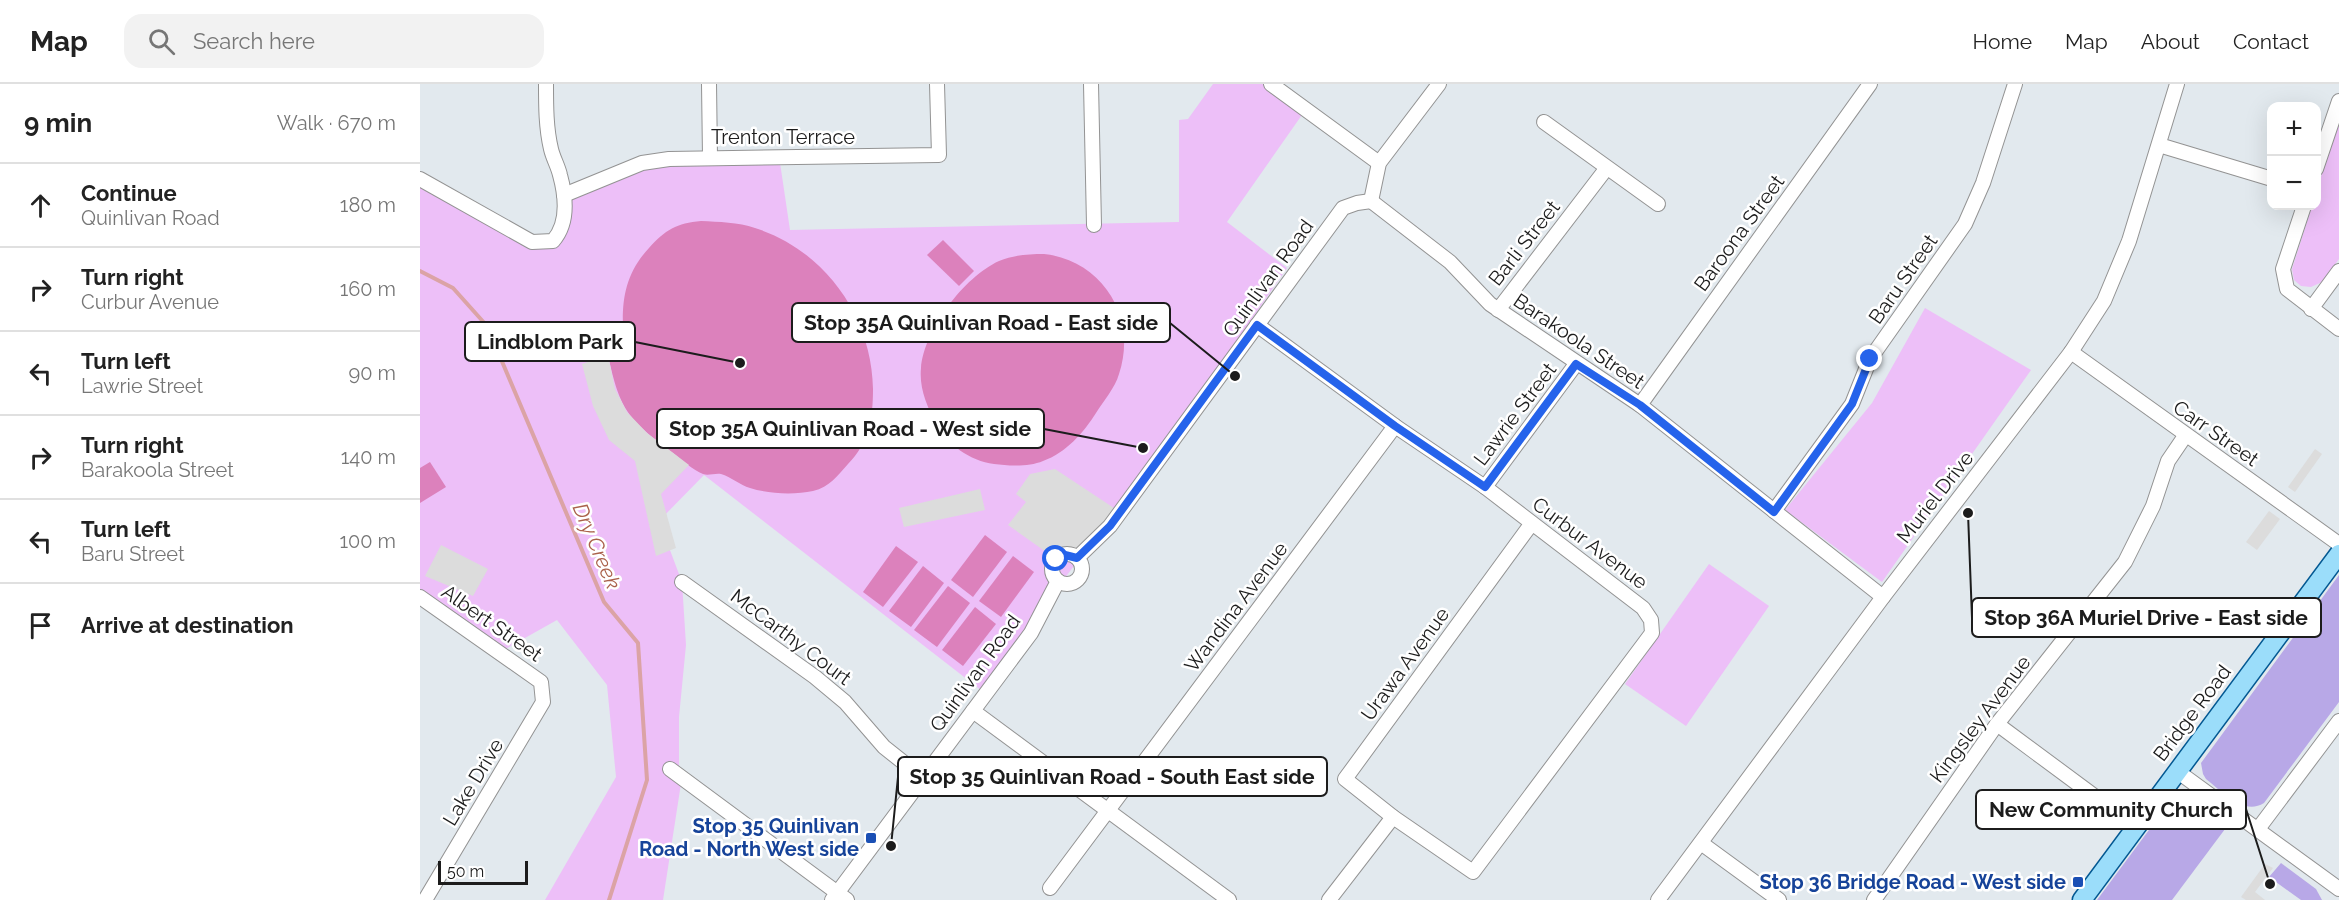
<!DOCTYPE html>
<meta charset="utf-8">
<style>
:root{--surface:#fff;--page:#f2f2f2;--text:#222;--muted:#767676;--line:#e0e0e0}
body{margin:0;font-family:Raleway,sans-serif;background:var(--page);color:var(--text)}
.controls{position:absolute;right:18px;top:18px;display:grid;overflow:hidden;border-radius:12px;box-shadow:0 6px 24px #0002}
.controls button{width:54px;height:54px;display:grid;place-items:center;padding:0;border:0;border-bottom:2px solid var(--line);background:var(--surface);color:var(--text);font:30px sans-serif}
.scale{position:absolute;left:18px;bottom:15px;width:90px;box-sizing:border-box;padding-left:6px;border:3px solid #1c1c1c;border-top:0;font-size:16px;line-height:21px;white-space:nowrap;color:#1c1c1c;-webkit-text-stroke:4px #fff;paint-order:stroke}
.stop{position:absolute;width:18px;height:18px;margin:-14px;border:4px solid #2563eb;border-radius:50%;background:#fff}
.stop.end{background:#2563eb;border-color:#fff;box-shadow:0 2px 6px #0008}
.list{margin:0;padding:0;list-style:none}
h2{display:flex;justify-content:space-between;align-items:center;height:78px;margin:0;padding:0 24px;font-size:26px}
h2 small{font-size:20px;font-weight:400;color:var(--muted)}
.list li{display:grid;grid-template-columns:39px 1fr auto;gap:18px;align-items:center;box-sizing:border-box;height:84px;padding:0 24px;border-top:2px solid var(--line)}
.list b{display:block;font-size:22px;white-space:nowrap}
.list p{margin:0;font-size:20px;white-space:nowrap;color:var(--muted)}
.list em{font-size:20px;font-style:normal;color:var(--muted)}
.icon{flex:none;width:33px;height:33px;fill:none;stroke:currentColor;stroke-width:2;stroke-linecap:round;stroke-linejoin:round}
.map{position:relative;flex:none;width:1919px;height:816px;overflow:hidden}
header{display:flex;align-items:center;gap:36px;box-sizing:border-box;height:84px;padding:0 30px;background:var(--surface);border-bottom:2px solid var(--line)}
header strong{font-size:28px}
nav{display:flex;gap:33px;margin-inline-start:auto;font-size:21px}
.search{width:420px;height:54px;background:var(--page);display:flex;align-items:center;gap:15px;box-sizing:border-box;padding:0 21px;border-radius:18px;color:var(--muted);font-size:22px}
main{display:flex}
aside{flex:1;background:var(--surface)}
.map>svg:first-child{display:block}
.grass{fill:#b8a8e7}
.park{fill:#edbff8}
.pitch{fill:#dc81bc}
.parking{fill:#dcdcdc}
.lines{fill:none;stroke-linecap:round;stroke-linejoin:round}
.stream{stroke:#dba3a5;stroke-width:4}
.minor-casing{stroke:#939393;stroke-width:16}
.major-casing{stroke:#035892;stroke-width:21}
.minor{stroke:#fff;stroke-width:14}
.major{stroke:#9bddfa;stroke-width:18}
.route{stroke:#2563eb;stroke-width:8}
.transit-dot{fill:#1a4fb4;stroke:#fff;stroke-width:2}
.labels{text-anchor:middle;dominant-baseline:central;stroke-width:5;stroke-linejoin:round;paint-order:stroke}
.street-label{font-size:20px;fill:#1c1c1c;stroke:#fff}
.transit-label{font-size:20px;font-weight:bold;fill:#164399;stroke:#fff;text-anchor:end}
.water-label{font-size:21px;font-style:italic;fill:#aa614b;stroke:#fff}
.leader{fill:none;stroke:#1c1c1c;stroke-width:2}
.callout-dot{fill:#1c1c1c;stroke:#fff;stroke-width:2}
.callout{fill:#fff;stroke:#1c1c1c;stroke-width:2}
.callout-label{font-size:21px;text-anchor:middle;font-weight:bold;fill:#1c1c1c}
</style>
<header>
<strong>Map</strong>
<div class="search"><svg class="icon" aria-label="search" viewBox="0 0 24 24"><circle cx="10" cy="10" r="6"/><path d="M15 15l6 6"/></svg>Search here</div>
<nav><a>Home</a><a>Map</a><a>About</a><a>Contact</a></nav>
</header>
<main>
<aside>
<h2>9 min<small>Walk · 670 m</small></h2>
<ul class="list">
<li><svg class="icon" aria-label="ahead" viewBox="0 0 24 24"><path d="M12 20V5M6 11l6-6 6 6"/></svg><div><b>Continue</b><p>Quinlivan Road</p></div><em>180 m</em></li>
<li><svg class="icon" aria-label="right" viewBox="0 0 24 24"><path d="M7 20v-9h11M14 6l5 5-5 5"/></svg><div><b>Turn right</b><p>Curbur Avenue</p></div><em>160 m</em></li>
<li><svg class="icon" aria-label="left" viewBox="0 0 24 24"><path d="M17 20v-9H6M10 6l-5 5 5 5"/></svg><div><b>Turn left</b><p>Lawrie Street</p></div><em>90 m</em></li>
<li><svg class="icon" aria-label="right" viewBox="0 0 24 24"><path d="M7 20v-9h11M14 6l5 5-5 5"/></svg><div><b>Turn right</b><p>Barakoola Street</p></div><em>140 m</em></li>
<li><svg class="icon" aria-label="left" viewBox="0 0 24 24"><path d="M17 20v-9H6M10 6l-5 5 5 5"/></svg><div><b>Turn left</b><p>Baru Street</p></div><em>100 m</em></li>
<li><svg class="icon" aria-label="arrive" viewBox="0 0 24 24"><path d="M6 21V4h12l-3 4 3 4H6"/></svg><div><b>Arrive at destination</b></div></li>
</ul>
</aside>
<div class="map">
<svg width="1919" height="816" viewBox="0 0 1919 816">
<rect width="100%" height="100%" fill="#e2e9ee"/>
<g class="grass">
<path d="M1919,491v127l-75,101c-21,13 -42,-12 -58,-24l-3,-5 -2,-11z"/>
<polygon points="1760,709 1777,712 1811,737 1752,816 1677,816 1752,715"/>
<polygon points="1861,779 1896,805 1902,816 1881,816 1849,793"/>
</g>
<g class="park">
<polygon points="793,0 844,0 884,28 807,138 867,184 831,236 837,241 641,499 566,610 284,391 239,437 262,498 266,561 259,633 259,691 262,693 243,816 125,816 196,693 187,601 137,536 80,568 0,512 0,95 121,159 145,135 144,111 249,75 359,72 370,146 759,138 759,36 768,35"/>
<polygon points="1919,34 1919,175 1902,198 1891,203 1881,202 1874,196 1872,185 1892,122 1896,122 1897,106"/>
<polygon points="1505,224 1611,286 1462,498 1365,426 1452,319"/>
<polygon points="1289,480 1349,522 1266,642 1205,600"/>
</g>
<g class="pitch">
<path d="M281,137c18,1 37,1 54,7 70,22 117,89 118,161 0,29 -4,54 -25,75 -11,12 -18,23 -35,27 -19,4 -44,3 -63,-3 -10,-3 -19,-11 -29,-14 -6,-1 -13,2 -18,0 -10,-4 -21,-14 -30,-21 -45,-34 -53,-42 -65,-98l16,-10c-3,-38 -2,-68 25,-97 16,-18 28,-25 52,-27z"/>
<polygon points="523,156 554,187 539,202 507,171"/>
<path d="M624,170c58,6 94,63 75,120 -4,14 -15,26 -23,39 -12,19 -30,40 -53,48 -14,6 -34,5 -49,3 -24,-3 -47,-20 -58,-40 -9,-18 -17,-36 -15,-56 3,-38 43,-91 78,-107 15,-6 29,-7 45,-7z"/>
<polygon points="10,378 26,403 0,419 0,384"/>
<polygon points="565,451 587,468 553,513 531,496"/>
<polygon points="476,462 498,478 463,523 443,508"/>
<polygon points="593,472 614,488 581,533 559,517"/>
<polygon points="503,482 524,499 491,543 469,527"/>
<polygon points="528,502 550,519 517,563 494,546"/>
<polygon points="555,523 576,540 543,582 522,566"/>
</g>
<g class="parking">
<polygon points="188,271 195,305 207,328 227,349 269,381 241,410 256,464 236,472 215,377 189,356 173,322 162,280"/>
<polygon points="1895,365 1902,370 1875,408 1868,403"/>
<polygon points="635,385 700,428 657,474 645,471 636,475 588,441 606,418 596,410 610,390"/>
<polygon points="560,405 565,426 484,443 479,424"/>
<polygon points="1849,427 1860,435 1837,466 1826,458"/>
<polygon points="21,461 68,485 53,512 5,492"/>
<polygon points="1845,780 1853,784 1835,808 1845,816 1826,816 1821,813"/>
</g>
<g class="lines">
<polyline class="stream" points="0,187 33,204 67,242 184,518 218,559 227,696 189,816"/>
<defs>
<g id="minor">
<polyline points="289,0 290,73"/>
<polyline points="671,0 674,141"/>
<polyline points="851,0 959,79"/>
<polyline points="1124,38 1238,120"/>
<polyline points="1739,61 1852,95"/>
<polyline points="1896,85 1919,17"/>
<path d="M0,95l112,63 21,-1c16,-18 13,-44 7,-66 -2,-9 -7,-17 -9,-26 -5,-21 -5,-43 -5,-65"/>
<polyline points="144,111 222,79 249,75 519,71 517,0"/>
<polyline points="951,117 1030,178 1070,220 1220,321 1463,513"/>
<polyline points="951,117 959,79 1019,0"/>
<polyline points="1884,122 1863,185 1867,205 1919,245"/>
<polyline points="1891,225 1919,187"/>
<polyline points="1078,226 1186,85"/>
<polyline points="837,241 975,342 1065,403 1223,524 1231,536 1232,549 1053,788 973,733 925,695 1112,439"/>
<polyline points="1651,268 1919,460"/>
<polyline points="1220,321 1450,0"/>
<polyline points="1065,403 1156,280"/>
<polyline points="1354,427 1432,320 1450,275 1545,140 1563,99 1595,0"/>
<circle cx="647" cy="485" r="15"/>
<polyline points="657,474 690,442 923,124 937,119 951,117"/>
<polyline points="262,498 395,593 425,618 464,663 503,694"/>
<polyline points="0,513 121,598 123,618 5,816"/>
<polyline points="553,627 809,816"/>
<polyline points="1577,640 1716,743"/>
<polyline points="250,685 427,816"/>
<polyline points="1757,687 1919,805"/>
<polyline points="1838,745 1919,637"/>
<polyline points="1281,759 1359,816"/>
<polyline points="630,804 975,342"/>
<polyline points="412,816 611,549 638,497"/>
<polyline points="909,816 973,733"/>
<polyline points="1238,816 1463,513 1651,268 1684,217 1709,157 1757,0"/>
<polyline points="1454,816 1577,640 1705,478 1733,422 1748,377 1765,352"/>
</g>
<polyline id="major" points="1662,816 1919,470"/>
</defs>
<use href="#minor" class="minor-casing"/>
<use href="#major" class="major-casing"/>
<use href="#minor" class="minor"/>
<use href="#major" class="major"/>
</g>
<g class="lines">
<polyline class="route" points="636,475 645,471 657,474 690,442 837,241 975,342 1065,403 1156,280 1220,321 1354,428 1432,320 1450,275"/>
</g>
<g class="transit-dot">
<rect x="445" y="748" width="12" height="12" rx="3"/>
<rect x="1652" y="792" width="12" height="12" rx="3"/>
</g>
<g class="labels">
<g class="street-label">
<text x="363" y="53">Trenton Terrace</text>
<text transform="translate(1319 149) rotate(-54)">Baroona Street</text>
<text transform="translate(1104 159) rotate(-52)">Barli Street</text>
<text transform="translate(848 194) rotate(-54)">Quinlivan Road</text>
<text transform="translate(1483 195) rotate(-55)">Baru Street</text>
<text transform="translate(1159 257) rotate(34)">Barakoola Street</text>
<text transform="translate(1095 330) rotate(-53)">Lawrie Street</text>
<text transform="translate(1796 349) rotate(35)">Carr Street</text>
<text transform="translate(1515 413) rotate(-52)">Muriel Drive</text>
<text transform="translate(1170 459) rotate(37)">Curbur Avenue</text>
<text transform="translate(816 523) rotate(-53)">Wandina Avenue</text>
<text transform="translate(72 539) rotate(35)">Albert Street</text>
<text transform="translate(371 553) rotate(37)">McCarthy Court</text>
<text transform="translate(985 580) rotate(-54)">Urawa Avenue</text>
<text transform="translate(555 589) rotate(-54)">Quinlivan Road</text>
<text transform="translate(1772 629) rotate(-53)">Bridge Road</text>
<text transform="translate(1560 635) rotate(-53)">Kingsley Avenue</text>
<text transform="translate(53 698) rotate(-59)">Lake Drive</text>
</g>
<g class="transit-label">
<text x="439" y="742">Stop 35 Quinlivan<tspan x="439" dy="23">Road - North West side</tspan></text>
<text x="1646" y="798">Stop 36 Bridge Road - West side</text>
</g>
<g class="water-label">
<text transform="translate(177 462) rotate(67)">Dry Creek</text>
</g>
</g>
<path class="leader" d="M815 292L750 239M320 279L215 258M723 364L624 345M1548 429L1552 534M471 762L478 693M1850 800L1826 725"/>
<g class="callout-dot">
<circle cx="815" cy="292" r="6"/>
<circle cx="320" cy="279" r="6"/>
<circle cx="723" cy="364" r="6"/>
<circle cx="1548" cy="429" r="6"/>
<circle cx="471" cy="762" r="6"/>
<circle cx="1850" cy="800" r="6"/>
</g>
<g class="callout">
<rect x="372" y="219" width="378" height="39" rx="6"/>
<rect x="45" y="238" width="170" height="39" rx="6"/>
<rect x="237" y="325" width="387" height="39" rx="6"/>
<rect x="1552" y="514" width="349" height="39" rx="6"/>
<rect x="478" y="673" width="429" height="39" rx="6"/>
<rect x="1556" y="706" width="270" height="39" rx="6"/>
</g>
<g class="callout-label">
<text x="561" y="246">Stop 35A Quinlivan Road - East side</text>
<text x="130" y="265">Lindblom Park</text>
<text x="430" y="352">Stop 35A Quinlivan Road - West side</text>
<text x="1726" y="541">Stop 36A Muriel Drive - East side</text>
<text x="692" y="700">Stop 35 Quinlivan Road - South East side</text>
<text x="1691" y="733">New Community Church</text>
</g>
</svg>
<div class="controls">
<button>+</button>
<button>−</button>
</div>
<div class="scale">50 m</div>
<div class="stop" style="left:636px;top:475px"></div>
<div class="stop end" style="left:1450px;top:275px"></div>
</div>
</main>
